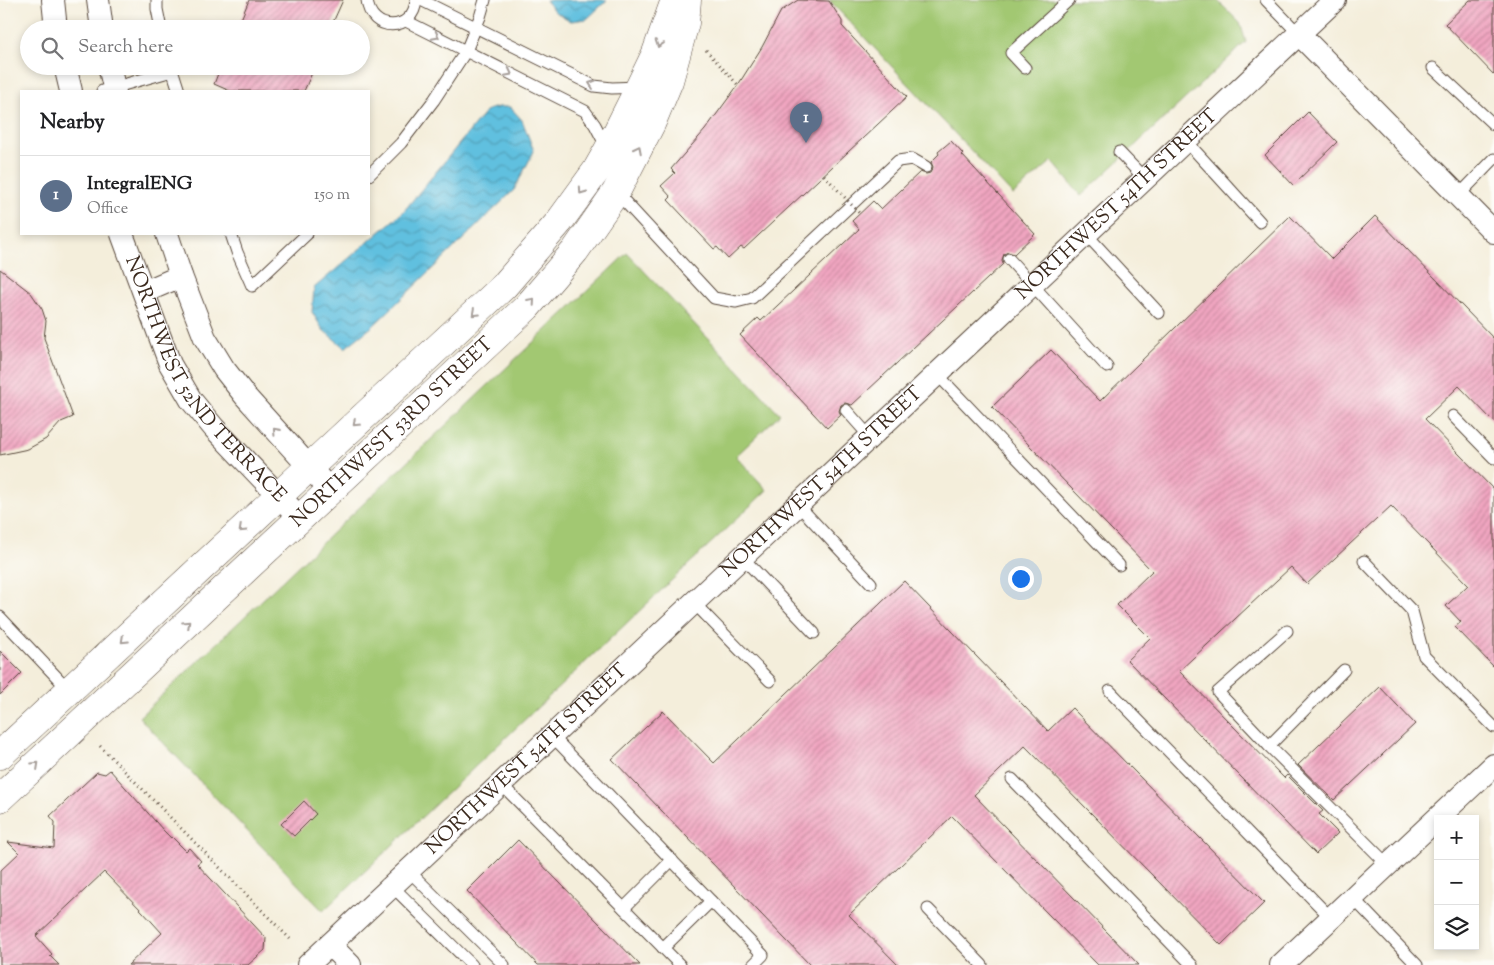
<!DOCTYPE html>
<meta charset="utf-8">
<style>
:root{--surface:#fff;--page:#f6f6f6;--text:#202124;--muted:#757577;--line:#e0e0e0;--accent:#111827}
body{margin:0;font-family:"Sorts Mill Goudy",serif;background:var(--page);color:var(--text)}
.controls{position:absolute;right:15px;bottom:15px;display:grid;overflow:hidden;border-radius:0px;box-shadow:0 2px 8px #0003}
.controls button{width:45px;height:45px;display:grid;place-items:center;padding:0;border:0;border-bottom:1px solid var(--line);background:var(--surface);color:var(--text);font:25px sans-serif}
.you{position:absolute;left:1020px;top:578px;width:18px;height:18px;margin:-12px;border:4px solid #fff;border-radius:50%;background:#1a73e8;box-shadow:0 0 0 8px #1a73e833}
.badge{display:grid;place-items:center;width:32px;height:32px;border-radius:50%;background:var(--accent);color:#fff;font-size:16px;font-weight:700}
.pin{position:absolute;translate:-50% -41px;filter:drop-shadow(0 1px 2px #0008)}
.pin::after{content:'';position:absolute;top:26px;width:18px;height:15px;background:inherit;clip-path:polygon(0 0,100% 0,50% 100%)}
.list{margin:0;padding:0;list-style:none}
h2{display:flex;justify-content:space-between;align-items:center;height:65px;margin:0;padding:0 20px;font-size:21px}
h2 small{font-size:16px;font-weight:400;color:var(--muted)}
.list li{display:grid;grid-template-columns:32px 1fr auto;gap:15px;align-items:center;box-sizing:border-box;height:80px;padding:0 20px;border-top:1px solid var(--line)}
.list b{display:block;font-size:19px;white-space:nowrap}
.list p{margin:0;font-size:16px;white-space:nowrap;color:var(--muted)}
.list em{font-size:16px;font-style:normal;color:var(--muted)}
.icon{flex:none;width:28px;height:28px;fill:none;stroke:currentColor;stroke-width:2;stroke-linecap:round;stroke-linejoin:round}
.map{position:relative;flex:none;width:1494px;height:965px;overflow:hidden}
.search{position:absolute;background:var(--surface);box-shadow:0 2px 8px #0003;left:20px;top:20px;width:350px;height:55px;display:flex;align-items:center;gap:12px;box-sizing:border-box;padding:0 18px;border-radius:28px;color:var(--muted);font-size:19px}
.panel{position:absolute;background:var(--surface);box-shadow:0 2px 8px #0003;left:20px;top:90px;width:350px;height:145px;border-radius:0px}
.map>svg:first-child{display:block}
.green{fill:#a2c872;stroke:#6e7948}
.water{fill:url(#water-waves);stroke:#4e757e}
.building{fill:url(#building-hatch)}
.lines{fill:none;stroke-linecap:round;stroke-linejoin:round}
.service-casing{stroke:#57473a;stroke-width:13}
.minor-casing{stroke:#57473a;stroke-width:24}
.tertiary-casing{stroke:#57473a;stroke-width:29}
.path{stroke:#57473a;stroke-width:3;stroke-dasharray:1 4;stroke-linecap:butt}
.service{stroke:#fff;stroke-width:11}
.minor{stroke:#fff;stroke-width:22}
.tertiary{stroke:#fff;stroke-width:28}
.path-bridge{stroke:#57473a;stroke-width:3;stroke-dasharray:1 4;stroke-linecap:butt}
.oneway{stroke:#a79f9a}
.labels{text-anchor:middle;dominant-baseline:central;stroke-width:4.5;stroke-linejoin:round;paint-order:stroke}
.street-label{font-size:20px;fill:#3b2a1e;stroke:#fdfcf7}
</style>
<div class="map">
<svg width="1494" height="965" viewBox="0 0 1494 965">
<defs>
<pattern id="water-waves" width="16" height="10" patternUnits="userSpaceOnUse" patternTransform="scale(1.25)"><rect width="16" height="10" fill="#60c0df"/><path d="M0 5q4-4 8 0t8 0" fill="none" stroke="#509cb4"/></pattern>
<pattern id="building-hatch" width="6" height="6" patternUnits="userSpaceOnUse" patternTransform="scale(1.25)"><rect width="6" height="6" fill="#f1a6c1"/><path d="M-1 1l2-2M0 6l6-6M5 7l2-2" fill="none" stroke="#c4879c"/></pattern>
</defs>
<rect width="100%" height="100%" fill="#fdfcf7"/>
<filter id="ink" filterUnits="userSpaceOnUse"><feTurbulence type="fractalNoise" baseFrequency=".02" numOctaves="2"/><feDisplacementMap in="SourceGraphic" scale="10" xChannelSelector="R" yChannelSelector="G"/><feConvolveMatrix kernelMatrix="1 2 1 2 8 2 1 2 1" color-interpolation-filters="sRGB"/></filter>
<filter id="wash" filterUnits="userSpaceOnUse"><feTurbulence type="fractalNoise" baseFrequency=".0096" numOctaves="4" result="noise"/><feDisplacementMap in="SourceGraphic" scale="20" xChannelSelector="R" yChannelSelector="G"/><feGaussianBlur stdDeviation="1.12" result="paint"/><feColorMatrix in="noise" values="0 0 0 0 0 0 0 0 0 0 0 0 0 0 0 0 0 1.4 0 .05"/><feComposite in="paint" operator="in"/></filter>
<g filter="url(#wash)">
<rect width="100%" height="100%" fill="#f4eedb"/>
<g class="green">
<polygon points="829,0 1217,0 1240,23 1246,42 1081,196 1052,161 1013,195"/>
<polygon points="627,253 780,414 736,456 767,490 323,911 139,717"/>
</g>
<g class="water">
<polygon points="546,0 607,0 587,19 571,21 554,11"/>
<polygon points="498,107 510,107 522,120 534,151 514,190 373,326 345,348 323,330 312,312 314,288 403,212 487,110"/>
</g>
<g id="blocks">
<g class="building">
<polygon points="249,0 343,0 330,29 237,29"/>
<polygon points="798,0 829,1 842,21 842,26 907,97 744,249 741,247 728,259 717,247 714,249 668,200 671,197 661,186 675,173 671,169 705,130 738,85 762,47 781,11"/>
<polygon points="1470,0 1494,0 1494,75 1445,24"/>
<polygon points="221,66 315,66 304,91 230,91 214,84"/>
<polygon points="1308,112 1337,142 1293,185 1265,155"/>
<polygon points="951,141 963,154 962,155 1035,234 1014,254 1008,252 1004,254 1002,260 1003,264 852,405 845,403 841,405 839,411 841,415 827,428 740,335 758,318 761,321 859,229 852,221 873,201 881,209 920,172 926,174 930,173 933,167 931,162 939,154 938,152"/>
<polygon points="1290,216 1332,259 1375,216 1494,339 1494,422 1459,386 1425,419 1494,490 1494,667 1455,627 1461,622 1446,606 1468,585 1391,506 1307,584 1291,567 1179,671 1284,778 1287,775 1323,811 1319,814 1338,833 1316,854 1127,660 1150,638 1117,605 1152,571 992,407 1051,350 1100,401"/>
<polygon points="0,269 31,293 42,309 46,321 44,338 73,417 61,422 46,439 28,449 0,455"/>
<polygon points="904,581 1048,731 1072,708 1264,903 1221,945 1025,746 974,795 1139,965 1098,965 952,816 849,915 898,965 810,965 612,759 663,711 714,763"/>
<polygon points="0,651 22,673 0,695"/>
<polygon points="1380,687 1415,724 1334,800 1298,765"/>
<polygon points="110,770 163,830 171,838 172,837 186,851 189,848 201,861 197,864 266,938 265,950 248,965 128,965 162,933 143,912 104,872 36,936 52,954 50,956 59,965 0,965 0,871 19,853 8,842 54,848 55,822 50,816 97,772 105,774"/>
<polygon points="304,801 316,814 294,836 281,824"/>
<polygon points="518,840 640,965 538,965 467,891"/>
</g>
</g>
</g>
<g filter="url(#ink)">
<use href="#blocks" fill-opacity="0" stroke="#57473a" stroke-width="1"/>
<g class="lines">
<defs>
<g id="service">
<polyline points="157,0 157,9 161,29"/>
<path d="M367,0c3,33 47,33 49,0"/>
<polyline points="421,0 594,86 612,88 639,87"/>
<polyline points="1266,0 1299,34"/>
<polyline points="406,21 585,111 595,125 607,148"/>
<polyline points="171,66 179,91"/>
<polyline points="1025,68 1011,53 1069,0"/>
<polyline points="1433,68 1494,125"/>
<polyline points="102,91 172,71"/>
<polyline points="1186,141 1260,222"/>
<polyline points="1119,152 1145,179"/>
<polyline points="369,175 401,143 434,100 466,51 480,17 485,0"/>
<polyline points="616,192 714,298 736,302 752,298 898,161 912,159 926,167"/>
<polyline points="1458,196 1494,159"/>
<polyline points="231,234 237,252 252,286 307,234"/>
<polyline points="1086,234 1159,313"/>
<polyline points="1009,259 1107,367"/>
<polyline points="937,374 1119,565"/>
<polyline points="846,410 870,437"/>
<polyline points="1453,416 1494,458"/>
<polyline points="798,505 871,583"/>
<polyline points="742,557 814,633"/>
<polyline points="1364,561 1412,611 1424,656 1494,727"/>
<polyline points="694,603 770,681"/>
<polyline points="0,617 69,690"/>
<polyline points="1344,670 1269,746 1388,865"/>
<polyline points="1110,691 1331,918"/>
<polyline points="552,736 763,955 753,965"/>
<polyline points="1269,746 1218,692 1287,631"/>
<polyline points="1012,779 1192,965"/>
<polyline points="501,784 680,965"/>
<polyline points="409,871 504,965"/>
<polyline points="392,886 472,965"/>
<polyline points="1353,898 1417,965"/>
<polyline points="624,908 672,860"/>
<polyline points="928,909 982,965"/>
<polyline points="663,948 711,901"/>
</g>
<g id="minor">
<polyline points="53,0 56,29"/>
<polyline points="98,0 102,29"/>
<polyline points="1299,34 1494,232"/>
<polyline points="65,66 71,91"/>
<polyline points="109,66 115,91"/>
<path id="s1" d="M122,234l48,130 21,36 23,28 86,90"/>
<polyline points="167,234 181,276 205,338 224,369 246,397 330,490"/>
<polyline points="144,292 181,276"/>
<polyline points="330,945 350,965"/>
<path id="s2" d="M308,965l1027,-965"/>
<polyline points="1281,965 1494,765"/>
</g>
<g id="tertiary">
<polyline points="0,755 504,286 559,222 596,171 608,150 640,86 656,53 675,0"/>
<path id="s3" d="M0,798l527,-491 48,-56 41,-59 36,-70 17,-41 16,-58 2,-23"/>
</g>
</defs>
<use href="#service" class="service-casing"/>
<use href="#minor" class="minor-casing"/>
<use href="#tertiary" class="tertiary-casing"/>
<g class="path">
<polyline points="706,50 738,85"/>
<polyline points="100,746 290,939"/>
</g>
<use href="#service" class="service"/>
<use href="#minor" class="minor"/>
<use href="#tertiary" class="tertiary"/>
<polyline class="path-bridge" points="824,175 860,214"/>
</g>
<defs><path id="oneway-chevron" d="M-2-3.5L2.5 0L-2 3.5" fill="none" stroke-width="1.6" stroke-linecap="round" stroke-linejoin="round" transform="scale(1.25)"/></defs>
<g class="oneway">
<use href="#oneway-chevron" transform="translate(436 36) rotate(27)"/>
<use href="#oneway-chevron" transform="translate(659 44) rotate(109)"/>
<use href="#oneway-chevron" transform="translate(509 73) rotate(27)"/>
<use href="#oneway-chevron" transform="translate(592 84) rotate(-161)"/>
<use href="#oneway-chevron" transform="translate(638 149) rotate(-63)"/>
<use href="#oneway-chevron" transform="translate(582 191) rotate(125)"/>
<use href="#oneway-chevron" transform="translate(532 301) rotate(-49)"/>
<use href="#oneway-chevron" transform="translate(475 313) rotate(137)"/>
<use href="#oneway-chevron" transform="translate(356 423) rotate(137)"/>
<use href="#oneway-chevron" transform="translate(276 431) rotate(-132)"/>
<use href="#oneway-chevron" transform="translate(242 529) rotate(137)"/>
<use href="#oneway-chevron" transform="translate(187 624) rotate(-43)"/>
<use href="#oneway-chevron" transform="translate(124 640) rotate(137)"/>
<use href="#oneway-chevron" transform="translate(36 765) rotate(-43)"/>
</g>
</g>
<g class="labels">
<g class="street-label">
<text stroke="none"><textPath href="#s2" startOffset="1110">NORTHWEST 54TH STREET</textPath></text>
<text stroke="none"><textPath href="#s1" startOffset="170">NORTHWEST 52ND TERRACE</textPath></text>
<text stroke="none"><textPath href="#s3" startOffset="536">NORTHWEST 53RD STREET</textPath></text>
<text stroke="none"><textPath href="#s2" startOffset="705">NORTHWEST 54TH STREET</textPath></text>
<text stroke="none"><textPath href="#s2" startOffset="300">NORTHWEST 54TH STREET</textPath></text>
</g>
</g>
</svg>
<div class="controls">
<button>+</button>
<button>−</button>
<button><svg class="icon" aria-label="layers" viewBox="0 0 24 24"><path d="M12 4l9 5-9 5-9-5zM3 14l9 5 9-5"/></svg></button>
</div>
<div class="you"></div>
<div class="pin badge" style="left:806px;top:143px;background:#5c6f8a">1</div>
<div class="search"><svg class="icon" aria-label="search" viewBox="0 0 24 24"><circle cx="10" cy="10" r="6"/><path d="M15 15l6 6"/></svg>Search here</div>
<section class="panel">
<h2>Nearby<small></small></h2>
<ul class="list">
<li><span class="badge" style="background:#5c6f8a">1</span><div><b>IntegralENG</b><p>Office</p></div><em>150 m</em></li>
</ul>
</section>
</div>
